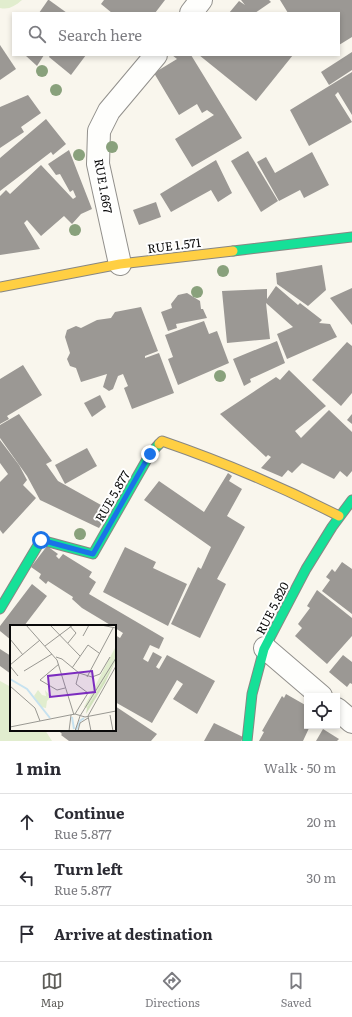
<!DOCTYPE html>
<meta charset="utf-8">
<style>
:root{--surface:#fff;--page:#f7f7f7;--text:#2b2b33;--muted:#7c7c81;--line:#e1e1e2;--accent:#5e5d59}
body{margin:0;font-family:Literata,serif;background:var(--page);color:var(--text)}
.controls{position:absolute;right:12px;bottom:12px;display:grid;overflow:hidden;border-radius:0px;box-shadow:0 2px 6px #0003}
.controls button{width:36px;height:36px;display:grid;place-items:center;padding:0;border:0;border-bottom:1px solid var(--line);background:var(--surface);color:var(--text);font:20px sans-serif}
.stop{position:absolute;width:12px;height:12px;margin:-9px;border:3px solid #1a73e8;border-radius:50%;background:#fff}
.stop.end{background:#1a73e8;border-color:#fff;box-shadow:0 1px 4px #0008}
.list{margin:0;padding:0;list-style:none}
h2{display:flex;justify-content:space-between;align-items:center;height:52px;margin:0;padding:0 16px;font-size:17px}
h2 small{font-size:13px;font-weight:400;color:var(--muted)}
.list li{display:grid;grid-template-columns:26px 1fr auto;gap:12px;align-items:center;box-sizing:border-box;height:56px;padding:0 16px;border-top:1px solid var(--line)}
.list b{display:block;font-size:15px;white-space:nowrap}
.list p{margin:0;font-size:13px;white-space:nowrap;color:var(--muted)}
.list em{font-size:13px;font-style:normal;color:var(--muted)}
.icon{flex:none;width:22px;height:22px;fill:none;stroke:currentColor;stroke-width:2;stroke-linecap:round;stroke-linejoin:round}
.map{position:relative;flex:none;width:352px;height:741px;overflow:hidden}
.search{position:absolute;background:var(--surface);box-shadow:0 2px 6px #0003;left:12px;right:12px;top:12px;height:44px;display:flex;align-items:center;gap:10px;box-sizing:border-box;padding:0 14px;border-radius:0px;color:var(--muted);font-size:15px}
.sheet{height:220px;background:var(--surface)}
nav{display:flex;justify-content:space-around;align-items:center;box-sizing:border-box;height:56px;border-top:1px solid var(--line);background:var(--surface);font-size:11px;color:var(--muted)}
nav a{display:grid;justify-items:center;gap:2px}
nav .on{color:var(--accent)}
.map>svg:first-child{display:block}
.green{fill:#e1edce}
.building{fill:#9b9894}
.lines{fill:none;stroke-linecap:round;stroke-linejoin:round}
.street-casing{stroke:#92908c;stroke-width:24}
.fast-casing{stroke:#888783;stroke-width:11}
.slow-casing{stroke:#888783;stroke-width:11}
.street{stroke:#fefefc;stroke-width:22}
.fast{stroke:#16e098;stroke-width:9}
.slow{stroke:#ffcf43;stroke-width:9}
.tree{fill:#89a17c}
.route{stroke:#1a73e8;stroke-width:5}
.labels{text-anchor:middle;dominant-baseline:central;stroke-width:4;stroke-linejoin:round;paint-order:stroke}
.street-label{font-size:12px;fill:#0a0a0a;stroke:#fff}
.inset-river{fill:none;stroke:#c6e2f0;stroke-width:2}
.inset-road{fill:none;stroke:#999892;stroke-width:1}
.view{fill:#7b2cbf;fill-opacity:0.15;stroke:#7b2cbf;stroke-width:2}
.inset-edge{fill:none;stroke:#0a0a0a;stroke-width:2}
</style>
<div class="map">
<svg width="352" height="741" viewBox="0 0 352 741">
<rect width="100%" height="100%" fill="#f9f6ed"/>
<g class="green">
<path d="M0,0h22c-7,6 -13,10 -22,8z"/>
<polygon points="0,681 11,687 11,730 45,730 52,741 0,741"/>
</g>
<g class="building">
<polygon points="48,0 49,0 67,13 39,13"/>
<polygon points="104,0 165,0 155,13 112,13 101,4"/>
<polygon points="241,0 269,0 271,2 255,13 229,13 239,1 245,5"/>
<polygon points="280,0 352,0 352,37 339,45 339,13 288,13"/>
<polygon points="0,45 16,69 0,80"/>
<polygon points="352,52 352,70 329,85 321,72"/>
<polygon points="25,55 44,55 37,66"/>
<polygon points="50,55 86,55 71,75 49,57"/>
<polygon points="172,55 191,55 242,138 192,167 175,139 214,115 207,110 202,113 197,104 179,115 154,73 177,59"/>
<polygon points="199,55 293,55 256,101"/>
<polygon points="352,72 352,115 338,92 335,95 352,122 309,146 290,110"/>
<polygon points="28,95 41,113 21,127 24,132 0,148 0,107"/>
<polygon points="46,119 66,144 53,155 51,152 0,191 0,158"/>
<polygon points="69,150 92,209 81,214 72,224 64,216 41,236 27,220 24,223 40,249 0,255 0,196 6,190 10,194 41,165 73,199 76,197 73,190 70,192 60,174 56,175 48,164"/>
<polygon points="248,151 278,201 261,212 231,161"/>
<polygon points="312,152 329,185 304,198 300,190 279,201 257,162 266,157 275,173"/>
<polygon points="216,160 232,193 218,202 211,190 171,212 160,194"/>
<polygon points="156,202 161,217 139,225 133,210"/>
<polygon points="322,265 326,290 308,306 277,284 276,273"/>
<polygon points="276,286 298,305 300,303 322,320 319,323 330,324 337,337 287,359 277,334 293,327 266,303 270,339 227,343 222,291 267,289 267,299"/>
<polygon points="352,288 352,325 330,298"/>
<polygon points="187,293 200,301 201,309 203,309 207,318 176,324 177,328 168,331 161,312 172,308 171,304 178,295"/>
<polygon points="141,307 158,351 145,356 145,358 159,353 174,393 132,409 124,388 128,386 123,374 118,376 113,389 109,391 103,387 107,374 81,382 76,368 70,366 67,359 70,353 65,337 67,330 76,326 81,328 97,320 111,318 115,312"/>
<polygon points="204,321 209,334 217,331 229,363 178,385 168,359 173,357 165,335"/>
<polygon points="277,341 285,363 250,379 251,382 244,386 233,359"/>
<polygon points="347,342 352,346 352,393 341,406 312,380"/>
<polygon points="23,365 42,395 7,416 9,419 0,424 0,379"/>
<polygon points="289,370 326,406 295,431 301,438 329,410 352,432 352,471 347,477 340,471 334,479 302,463 292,473 288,470 282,477 261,468 271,457 268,455 266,457 220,414 276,377 280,380"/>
<polygon points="100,395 106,407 92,417 84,403"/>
<polygon points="19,414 52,461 46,464 58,481 110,510 99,528 40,500 27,476 0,438 0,425"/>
<polygon points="352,414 352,424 347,420"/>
<polygon points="0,440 19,465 27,480 23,485 36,498 3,534 0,530 0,482 8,474 0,463"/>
<polygon points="87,448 97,466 65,484 55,465"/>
<polygon points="228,473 232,476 229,481 242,489 227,516 245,527 217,579 226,584 200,638 171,624 198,567 201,569 211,547 144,500 159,481 204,512"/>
<polygon points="47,546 58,554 56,556 59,559 63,554 92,572 89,577 96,582 89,594 164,638 159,649 150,645 143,659 148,662 153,652 162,657 156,667 159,669 167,655 215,681 197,714 173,699 183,684 177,680 152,723 115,702 115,635 120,638 123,633 115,628 115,626 112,626 82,608 72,599 73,597 48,581 46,584 39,578 41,574 31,567"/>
<polygon points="125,547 156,562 153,568 187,584 168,626 103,592"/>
<polygon points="342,562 352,569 352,614 322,591 330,580 326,577 332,569 335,572"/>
<polygon points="32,584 47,596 24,626 11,626 11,640 0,631 0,626"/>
<polygon points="317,590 352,618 352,636 327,664 295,636 302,628 298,624 310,608 307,606"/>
<polygon points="0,649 11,656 11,674 0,666"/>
<polygon points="343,655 352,662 352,684 350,683 347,687 329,672"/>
<polygon points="286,694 307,706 307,726 310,726 303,741 259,741 264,732 262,731 282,696 284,698"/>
<polygon points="115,706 157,734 151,741 69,741 61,735 62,734 58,730 115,730"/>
<polygon points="214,723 243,737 241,741 204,741"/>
<polygon points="323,729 339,739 337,741 316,741"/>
</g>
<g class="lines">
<defs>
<g id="street">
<polyline points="191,13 201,0"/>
<polyline points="120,264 98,164 99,131 109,111 156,55"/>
<polyline points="265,648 321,696"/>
<polyline points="337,709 352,722"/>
</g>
<g id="fast">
<polyline points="233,251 352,237"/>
<polyline points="0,609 41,540 93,554 150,454 159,444"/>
<polyline points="247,741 252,694 264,649 306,569 332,527 352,500"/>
</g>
<g id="slow">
<polyline points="0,287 120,264 233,251"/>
<path d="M159,444l3,-3c61,21 120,46 177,75"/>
</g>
</defs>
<use href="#street" class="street-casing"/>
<use href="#fast" class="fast-casing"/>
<use href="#slow" class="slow-casing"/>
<use href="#street" class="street"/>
<use href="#fast" class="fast"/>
<use href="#slow" class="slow"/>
</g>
<g class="tree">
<circle cx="42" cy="71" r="6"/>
<circle cx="56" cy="90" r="6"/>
<circle cx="112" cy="147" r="6"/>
<circle cx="79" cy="155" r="6"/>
<circle cx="75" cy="230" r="6"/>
<circle cx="223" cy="271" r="6"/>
<circle cx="197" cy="292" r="6"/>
<circle cx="220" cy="376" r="6"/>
<circle cx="80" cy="534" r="6"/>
</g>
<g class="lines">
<polyline class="route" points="41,540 93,554 150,454"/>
</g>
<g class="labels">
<g class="street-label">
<text transform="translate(104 186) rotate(80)">RUE 1.667</text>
<text transform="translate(174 245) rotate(-7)">RUE 1.571</text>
<text transform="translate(112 496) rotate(-60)">RUE 5.877</text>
<text transform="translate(272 608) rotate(-63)">RUE 5.820</text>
</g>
</g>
<g transform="translate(10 625)">
<rect width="106" height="106" fill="#f9f6ed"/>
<path d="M106,21v14l-29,48 -3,-1zM28,65l4,5 4,1 -1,-6 6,7 -4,4 -1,7 -5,-1 -7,-11z" fill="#e1edce"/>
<path d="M106,35l-11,23 -19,31 1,-6z" fill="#d2e3bd"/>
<path class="inset-river" d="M0,54l17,10 23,29M62,92l2,12M66,105l4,-9 4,-3"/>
<path class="inset-road" d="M16,0l31,35 17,55M40,0l30,31M91,0l15,3M73,11l6,-11M0,14l13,16M58,18l8,-10 -7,-8M35,21l28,-21M46,32l6,2 17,14 13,4 8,-3 10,-17M49,39l-19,16 17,10 8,-2M0,40l30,-25M0,41l8,10M62,43l16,-23 11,8M14,46l28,-17M77,52l26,-49M0,61l25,22 5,13M65,89l13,-21 -12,-9 3,-11M100,90l3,16M0,102l65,-13 10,3 31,-6M59,106l2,-16M65,106l5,-15 36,-58M68,106l2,-8 8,-5M81,106l-3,-15 28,-50"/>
<path class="view" d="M82,46l3,21 -45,5 -2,-21z"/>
<rect width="106" height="106" class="inset-edge"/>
</g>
</svg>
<div class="controls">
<button><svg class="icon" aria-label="locate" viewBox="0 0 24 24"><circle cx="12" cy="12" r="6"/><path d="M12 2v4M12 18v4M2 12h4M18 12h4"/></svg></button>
</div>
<div class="stop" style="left:41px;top:540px"></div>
<div class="stop end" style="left:150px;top:454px"></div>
<div class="search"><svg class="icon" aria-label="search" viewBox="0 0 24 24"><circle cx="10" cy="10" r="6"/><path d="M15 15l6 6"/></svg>Search here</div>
</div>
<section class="sheet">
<h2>1 min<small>Walk · 50 m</small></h2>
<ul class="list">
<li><svg class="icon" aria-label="ahead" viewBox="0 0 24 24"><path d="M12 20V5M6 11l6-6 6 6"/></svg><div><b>Continue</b><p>Rue 5.877</p></div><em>20 m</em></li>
<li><svg class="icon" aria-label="left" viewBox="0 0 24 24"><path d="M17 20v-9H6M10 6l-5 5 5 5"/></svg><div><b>Turn left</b><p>Rue 5.877</p></div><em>30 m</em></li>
<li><svg class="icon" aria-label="arrive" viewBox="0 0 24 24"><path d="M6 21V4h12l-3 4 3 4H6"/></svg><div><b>Arrive at destination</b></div></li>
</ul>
</section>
<nav>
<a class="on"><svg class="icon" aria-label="map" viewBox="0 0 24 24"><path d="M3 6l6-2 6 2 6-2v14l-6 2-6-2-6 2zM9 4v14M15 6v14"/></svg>Map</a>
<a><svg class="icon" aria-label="directions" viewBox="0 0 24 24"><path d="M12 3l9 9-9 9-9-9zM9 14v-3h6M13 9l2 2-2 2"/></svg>Directions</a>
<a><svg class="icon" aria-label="saved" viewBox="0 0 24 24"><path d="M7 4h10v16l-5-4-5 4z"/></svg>Saved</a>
</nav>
